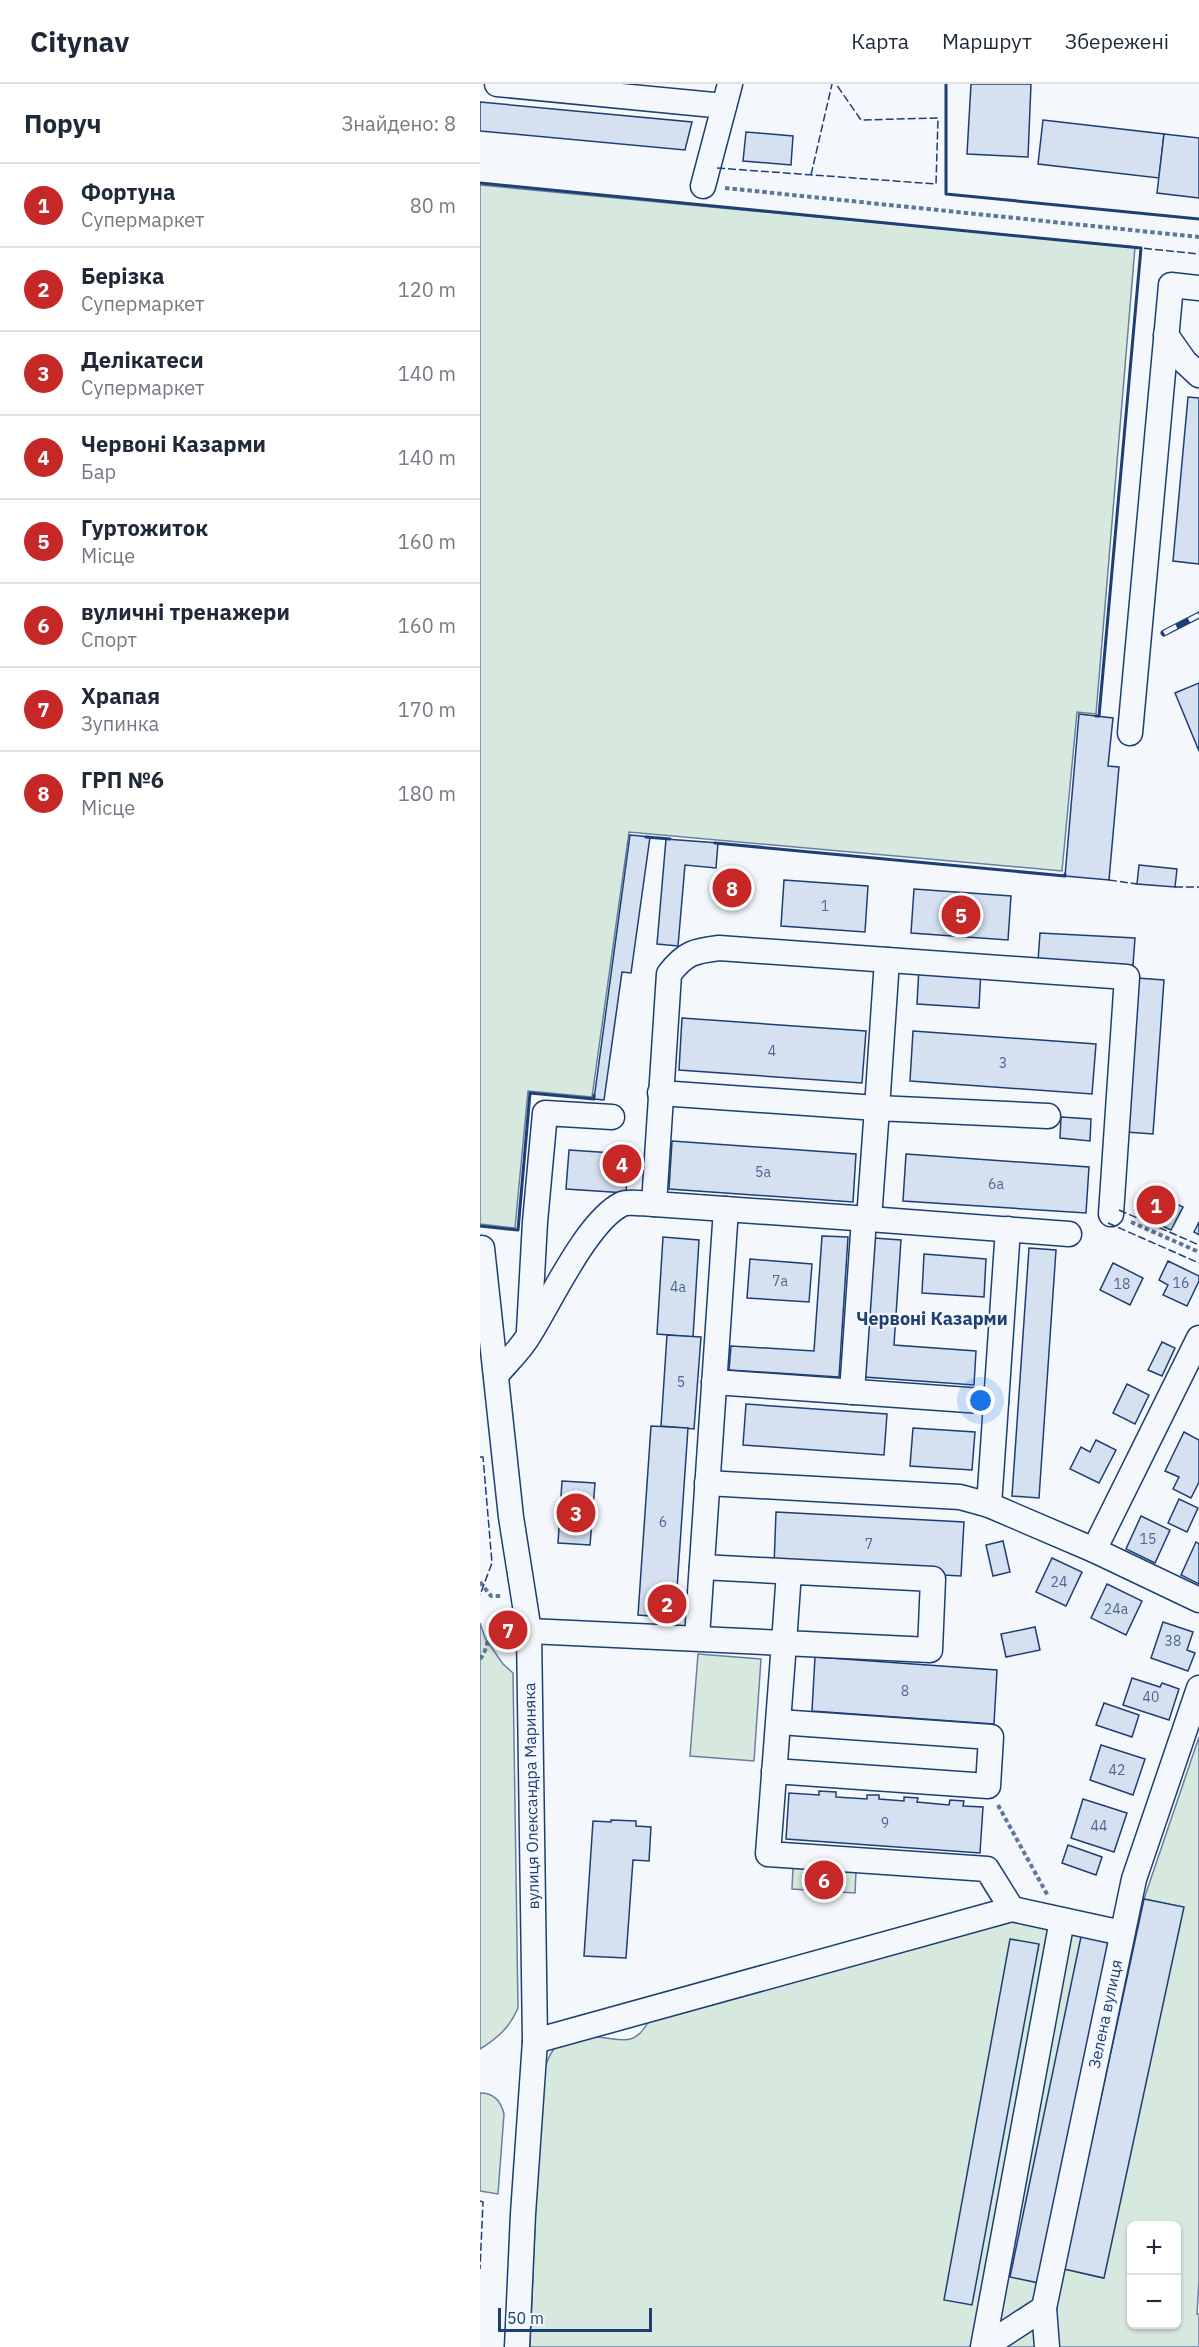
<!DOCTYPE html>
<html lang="uk">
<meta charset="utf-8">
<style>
:root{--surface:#fff;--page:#f2f2f3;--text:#1f2937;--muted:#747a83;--line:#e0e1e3;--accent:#c62828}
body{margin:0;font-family:"IBM Plex Sans",sans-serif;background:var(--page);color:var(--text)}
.controls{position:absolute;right:18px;bottom:18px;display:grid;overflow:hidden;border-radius:9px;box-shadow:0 2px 4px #0004}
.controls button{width:54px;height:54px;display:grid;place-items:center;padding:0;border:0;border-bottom:2px solid var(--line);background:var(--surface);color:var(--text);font:30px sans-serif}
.scale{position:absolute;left:18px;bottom:15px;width:154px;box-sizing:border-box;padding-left:6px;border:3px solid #1d3f73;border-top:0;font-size:16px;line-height:21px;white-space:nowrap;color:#1d3f73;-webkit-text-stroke:4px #f4f7fb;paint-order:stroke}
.you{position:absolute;left:501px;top:1317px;width:21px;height:21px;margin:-15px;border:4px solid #fff;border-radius:50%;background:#1a73e8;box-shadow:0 0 0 9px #1a73e833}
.badge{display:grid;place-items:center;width:39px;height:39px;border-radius:50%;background:var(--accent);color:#fff;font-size:20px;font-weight:700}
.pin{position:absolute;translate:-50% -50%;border:3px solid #fff;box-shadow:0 2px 6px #0006}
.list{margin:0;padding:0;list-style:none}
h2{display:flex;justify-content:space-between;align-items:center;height:78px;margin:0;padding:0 24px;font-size:26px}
h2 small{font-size:20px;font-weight:400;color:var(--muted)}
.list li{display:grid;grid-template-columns:39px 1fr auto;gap:18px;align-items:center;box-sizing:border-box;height:84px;padding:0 24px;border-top:2px solid var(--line)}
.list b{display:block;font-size:22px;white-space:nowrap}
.list p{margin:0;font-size:20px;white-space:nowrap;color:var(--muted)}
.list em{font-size:20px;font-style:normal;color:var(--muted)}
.map{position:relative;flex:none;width:719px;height:2263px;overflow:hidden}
header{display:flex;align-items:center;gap:36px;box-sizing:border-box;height:84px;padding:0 30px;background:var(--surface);border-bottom:2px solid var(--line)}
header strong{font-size:28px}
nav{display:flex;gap:33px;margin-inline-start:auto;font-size:21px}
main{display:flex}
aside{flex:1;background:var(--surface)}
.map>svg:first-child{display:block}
.green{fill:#d7e8df;stroke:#687fa3;stroke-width:1.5;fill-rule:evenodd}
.building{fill:#d5e0f0;stroke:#1d3f73;stroke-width:1.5}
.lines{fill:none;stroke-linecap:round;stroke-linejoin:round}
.minor-casing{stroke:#1d3f73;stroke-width:27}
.path{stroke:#5e769c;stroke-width:4;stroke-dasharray:4.5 3;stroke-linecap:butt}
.minor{stroke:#f4f7fb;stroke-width:24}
.rail-casing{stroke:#1d3f73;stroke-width:7}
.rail{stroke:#f4f7fb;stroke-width:4.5;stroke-dasharray:14;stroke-linecap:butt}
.fence{stroke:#1d3f73;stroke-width:1.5;stroke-dasharray:8 3;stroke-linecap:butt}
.wall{stroke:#1d3f73;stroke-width:3}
.labels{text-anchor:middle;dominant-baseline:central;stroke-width:4.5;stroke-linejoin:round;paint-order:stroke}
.number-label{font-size:14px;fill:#4b6792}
.street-label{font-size:16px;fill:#1d3f73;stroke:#f4f7fb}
.neighbourhood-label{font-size:18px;font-weight:bold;fill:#1d3f73;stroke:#f4f7fb}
</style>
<header>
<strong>Citynav</strong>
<nav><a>Карта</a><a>Маршрут</a><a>Збережені</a></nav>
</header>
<main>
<aside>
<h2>Поруч<small>Знайдено: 8</small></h2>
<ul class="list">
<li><span class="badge">1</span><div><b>Фортуна</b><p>Супермаркет</p></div><em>80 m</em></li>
<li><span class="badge">2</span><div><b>Берізка</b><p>Супермаркет</p></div><em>120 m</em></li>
<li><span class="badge">3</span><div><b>Делікатеси</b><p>Супермаркет</p></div><em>140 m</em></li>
<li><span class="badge">4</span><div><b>Червоні Казарми</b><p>Бар</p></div><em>140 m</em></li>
<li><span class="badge">5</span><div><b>Гуртожиток</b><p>Місце</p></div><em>160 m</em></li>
<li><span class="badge">6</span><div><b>вуличні тренажери</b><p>Спорт</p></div><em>160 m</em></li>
<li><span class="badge">7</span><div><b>Храпая</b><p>Зупинка</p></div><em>170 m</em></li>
<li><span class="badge">8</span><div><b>ГРП №6</b><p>Місце</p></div><em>180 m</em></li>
</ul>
</aside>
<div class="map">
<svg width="719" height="2263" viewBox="0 0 719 2263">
<rect width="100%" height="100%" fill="#f4f7fb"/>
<g class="green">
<polygon points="0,101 655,163 616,630 597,628 582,787 149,748 112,1013 48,1007 35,1144 0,1140"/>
<path d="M0,1539l5,15 18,26 10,9 5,335c-8,19 -20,30 -38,41z"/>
<polygon points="218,1570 281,1575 274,1677 210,1672"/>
<path d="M719,1653v543l-2,34h2v33h-142l-3,-38 10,-40 39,9 80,-371 -39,-8zM652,2142h44v98h-44z"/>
<polygon points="313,1783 376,1787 375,1809 312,1805"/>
<path d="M528,1833l101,21 -76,367 -64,42h-439l11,-270 8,-20 7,-12c12,-2 26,-8 39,-8 26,1 38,12 54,-16z"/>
<path d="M0,2009c13,0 21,8 24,21l-6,80 -18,-3z"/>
<polygon points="556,2238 559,2263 517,2263"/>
</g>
<g class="building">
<polygon points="491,0 551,0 548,73 487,70"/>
<polygon points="0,18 212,38 205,66 0,47"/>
<polygon points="563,36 684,50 679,94 558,80"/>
<polygon points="266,48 313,52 311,81 263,77"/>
<polygon points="684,50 719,54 719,114 677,109"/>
<polygon points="708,313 719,314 719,480 693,477"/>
<polygon points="719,599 719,667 695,609"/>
<polygon points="599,630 633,634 628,682 639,683 629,796 585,792"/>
<polygon points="150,751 170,753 151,889 142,888 124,1016 114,1015"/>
<polygon points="186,755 238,759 236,784 205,781 198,862 177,860"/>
<polygon points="659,781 697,785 695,803 657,800"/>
<polygon points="241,792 265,794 263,815 240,813"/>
<polygon points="304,796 388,802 385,848 301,842"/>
<polygon points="434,805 531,812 528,856 431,849"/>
<polygon points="560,849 655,854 653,881 558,877"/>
<polygon points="439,882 501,886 499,924 437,920"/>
<polygon points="657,894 684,896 673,1050 646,1048"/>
<polygon points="202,934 386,947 382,999 199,986"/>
<polygon points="433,947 616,960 612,1010 430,997"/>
<polygon points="581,1033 611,1035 610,1057 580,1054"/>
<polygon points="192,1057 376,1070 373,1118 189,1105"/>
<polygon points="89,1066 148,1070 146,1109 86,1105"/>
<polygon points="426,1070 609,1083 606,1129 423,1117"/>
<polygon points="671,1107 703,1123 691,1146 678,1140 681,1135 662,1125"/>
<polygon points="719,1138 719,1151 714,1148"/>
<polygon points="342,1152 368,1153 359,1293 249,1286 251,1262 334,1267"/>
<polygon points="183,1153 219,1156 213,1253 177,1250"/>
<polygon points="394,1154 421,1156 414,1261 496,1267 494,1301 384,1293"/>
<polygon points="549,1164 576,1166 559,1414 532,1412"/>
<polygon points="444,1170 506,1175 504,1213 442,1209"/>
<polygon points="270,1175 332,1180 329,1218 267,1214"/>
<polygon points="688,1177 719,1192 719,1197 707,1222 683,1211 688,1201 679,1196"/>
<polygon points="633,1179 663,1194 650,1221 620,1206"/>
<polygon points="187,1251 221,1253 214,1345 181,1342"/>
<polygon points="682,1258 695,1264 682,1292 668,1286"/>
<polygon points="647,1300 669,1311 655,1340 633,1329"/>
<polygon points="266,1320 407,1330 404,1371 263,1361"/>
<polygon points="171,1342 208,1344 195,1534 158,1531"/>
<polygon points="433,1344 495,1348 492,1386 430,1382"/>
<polygon points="704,1348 719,1356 719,1398 711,1414 693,1405 699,1393 685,1387"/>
<polygon points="616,1356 636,1366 619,1399 590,1385 601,1363 610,1368"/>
<polygon points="82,1397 115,1399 110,1461 78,1459"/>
<polygon points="699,1415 718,1424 707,1448 688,1439"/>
<polygon points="296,1428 484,1438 481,1492 294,1482"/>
<polygon points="661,1432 690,1446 675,1479 646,1465"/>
<polygon points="523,1457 530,1488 513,1492 506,1461"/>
<polygon points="716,1458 719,1460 719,1500 701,1491"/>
<polygon points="572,1474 602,1488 586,1522 556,1508"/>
<polygon points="627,1500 662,1517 646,1551 611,1534"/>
<polygon points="683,1538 713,1548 707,1566 715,1569 708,1587 671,1574"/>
<polygon points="555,1543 560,1566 526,1573 521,1550"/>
<polygon points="335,1573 517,1586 514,1640 332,1627"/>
<polygon points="652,1594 680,1603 682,1599 699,1605 689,1636 643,1621"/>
<polygon points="624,1619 659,1631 652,1653 616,1641"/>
<polygon points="621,1661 665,1675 653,1711 610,1696"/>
<polygon points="339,1707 356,1708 356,1713 387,1715 387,1711 399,1711 399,1715 424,1717 424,1713 438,1714 437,1718 469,1721 470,1716 484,1717 483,1722 503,1723 500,1769 306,1755 309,1709 339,1711"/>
<polygon points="603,1715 647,1729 634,1768 591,1754"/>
<polygon points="131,1736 156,1737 156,1742 171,1743 169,1777 153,1776 146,1874 104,1872 113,1737 131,1738"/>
<polygon points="588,1761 622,1773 616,1791 582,1779"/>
<polygon points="664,1815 704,1823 624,2194 584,2185"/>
<polygon points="602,1848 629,1854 559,2199 530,2193"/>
<polygon points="530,1855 559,1860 492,2221 464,2216"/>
</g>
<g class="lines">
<defs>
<g id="minor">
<polyline points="17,0 244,22"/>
<polyline points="223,102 250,0"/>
<polyline points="686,251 705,278 719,291"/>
<polyline points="650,649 691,201 719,204"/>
<polyline points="180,1009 397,1024 407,876"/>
<polyline points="174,1120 389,1135 397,1024 568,1032"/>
<polyline points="389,1135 589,1150"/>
<polyline points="2,1164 31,1433 49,1547 55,1957 43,2130 37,2263"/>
<polyline points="49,1247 55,1138 65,1029 132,1033"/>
<path d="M17,1290c11,-13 24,-25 32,-39 21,-33 58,-114 93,-131 7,-3 23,0 32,0l15,-230c16,-21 25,-23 50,-26l408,29 -16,237"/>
<polyline points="234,1298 516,1318"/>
<polyline points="372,1308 384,1135"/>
<polyline points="227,1399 480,1413 509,1421 614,1466 719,1516"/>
<polyline points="509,1421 528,1145"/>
<polyline points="614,1466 719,1254"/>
<polyline points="222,1483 453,1495 450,1566 304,1559 309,1488"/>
<polyline points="49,1547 304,1559 288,1770 507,1785 532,1825"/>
<polyline points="217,1553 246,1125"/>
<polyline points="294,1687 508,1702 511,1653 299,1638"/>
<polyline points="55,1957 532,1825 642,1849"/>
<polyline points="503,2263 582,1836"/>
<polyline points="504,2263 564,2224"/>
<polyline points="567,2263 564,2224 654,1795 719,1604"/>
</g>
</defs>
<use href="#minor" class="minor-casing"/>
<g class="path">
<polyline points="245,104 719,153"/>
<polyline points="651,1138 719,1168"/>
<polyline points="0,1498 11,1512 21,1512"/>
<path d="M0,1575c14,-18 2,-33 23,-49"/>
<polyline points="518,1721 568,1812"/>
</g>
<use href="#minor" class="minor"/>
<defs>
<polyline id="rail" points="684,549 719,531"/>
</defs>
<use href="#rail" class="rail-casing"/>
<use href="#rail" class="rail"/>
<g class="fence">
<polyline points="237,84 456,100 458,34 381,36 356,0"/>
<polyline points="331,91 352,0"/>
<polyline points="619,632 661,164 719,170"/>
<polyline points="629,796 657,800"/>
<polyline points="695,803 719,803"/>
<polyline points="639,1126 719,1161"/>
<polyline points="628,1139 719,1179"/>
<polyline points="0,1373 3,1373 12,1479 0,1511"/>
<polyline points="0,2117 3,2118 0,2185"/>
</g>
<g class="wall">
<polyline points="466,0 466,110 719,135"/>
<polyline points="0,99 661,164 619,632 616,632"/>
<polyline points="166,753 190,755"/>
<polyline points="235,759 585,792 585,790"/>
<polyline points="0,1142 38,1146 50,1009 114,1015 114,1011"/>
</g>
</g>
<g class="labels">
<g class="number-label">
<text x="345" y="822">1</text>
<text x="292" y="967">4</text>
<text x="523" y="979">3</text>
<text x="283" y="1088">5а</text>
<text x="516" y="1100">6а</text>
<text x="300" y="1197">7а</text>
<text x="701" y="1199">16</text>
<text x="642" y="1200">18</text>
<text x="198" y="1203">4а</text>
<text x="201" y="1298">5</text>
<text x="183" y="1438">6</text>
<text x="668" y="1455">15</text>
<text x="389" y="1460">7</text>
<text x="579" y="1498">24</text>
<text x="636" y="1525">24а</text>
<text x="693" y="1557">38</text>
<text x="425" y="1607">8</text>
<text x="671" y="1613">40</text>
<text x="637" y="1686">42</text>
<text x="405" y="1739">9</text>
<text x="619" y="1742">44</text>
</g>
<g class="street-label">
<text transform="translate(51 1712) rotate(-91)">вулиця Олександра Мариняка</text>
<text transform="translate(625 1930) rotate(-78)">Зелена вулиця</text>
</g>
<g class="neighbourhood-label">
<text x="452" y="1234">Червоні Казарми</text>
</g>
</g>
</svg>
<div class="controls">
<button>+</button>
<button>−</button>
</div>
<div class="scale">50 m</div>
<div class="you"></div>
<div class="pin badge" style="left:676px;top:1121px">1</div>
<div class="pin badge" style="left:187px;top:1520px">2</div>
<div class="pin badge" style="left:96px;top:1429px">3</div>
<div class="pin badge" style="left:142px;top:1080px">4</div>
<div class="pin badge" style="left:481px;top:831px">5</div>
<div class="pin badge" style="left:344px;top:1796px">6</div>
<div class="pin badge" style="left:28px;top:1546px">7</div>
<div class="pin badge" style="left:252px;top:804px">8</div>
</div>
</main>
